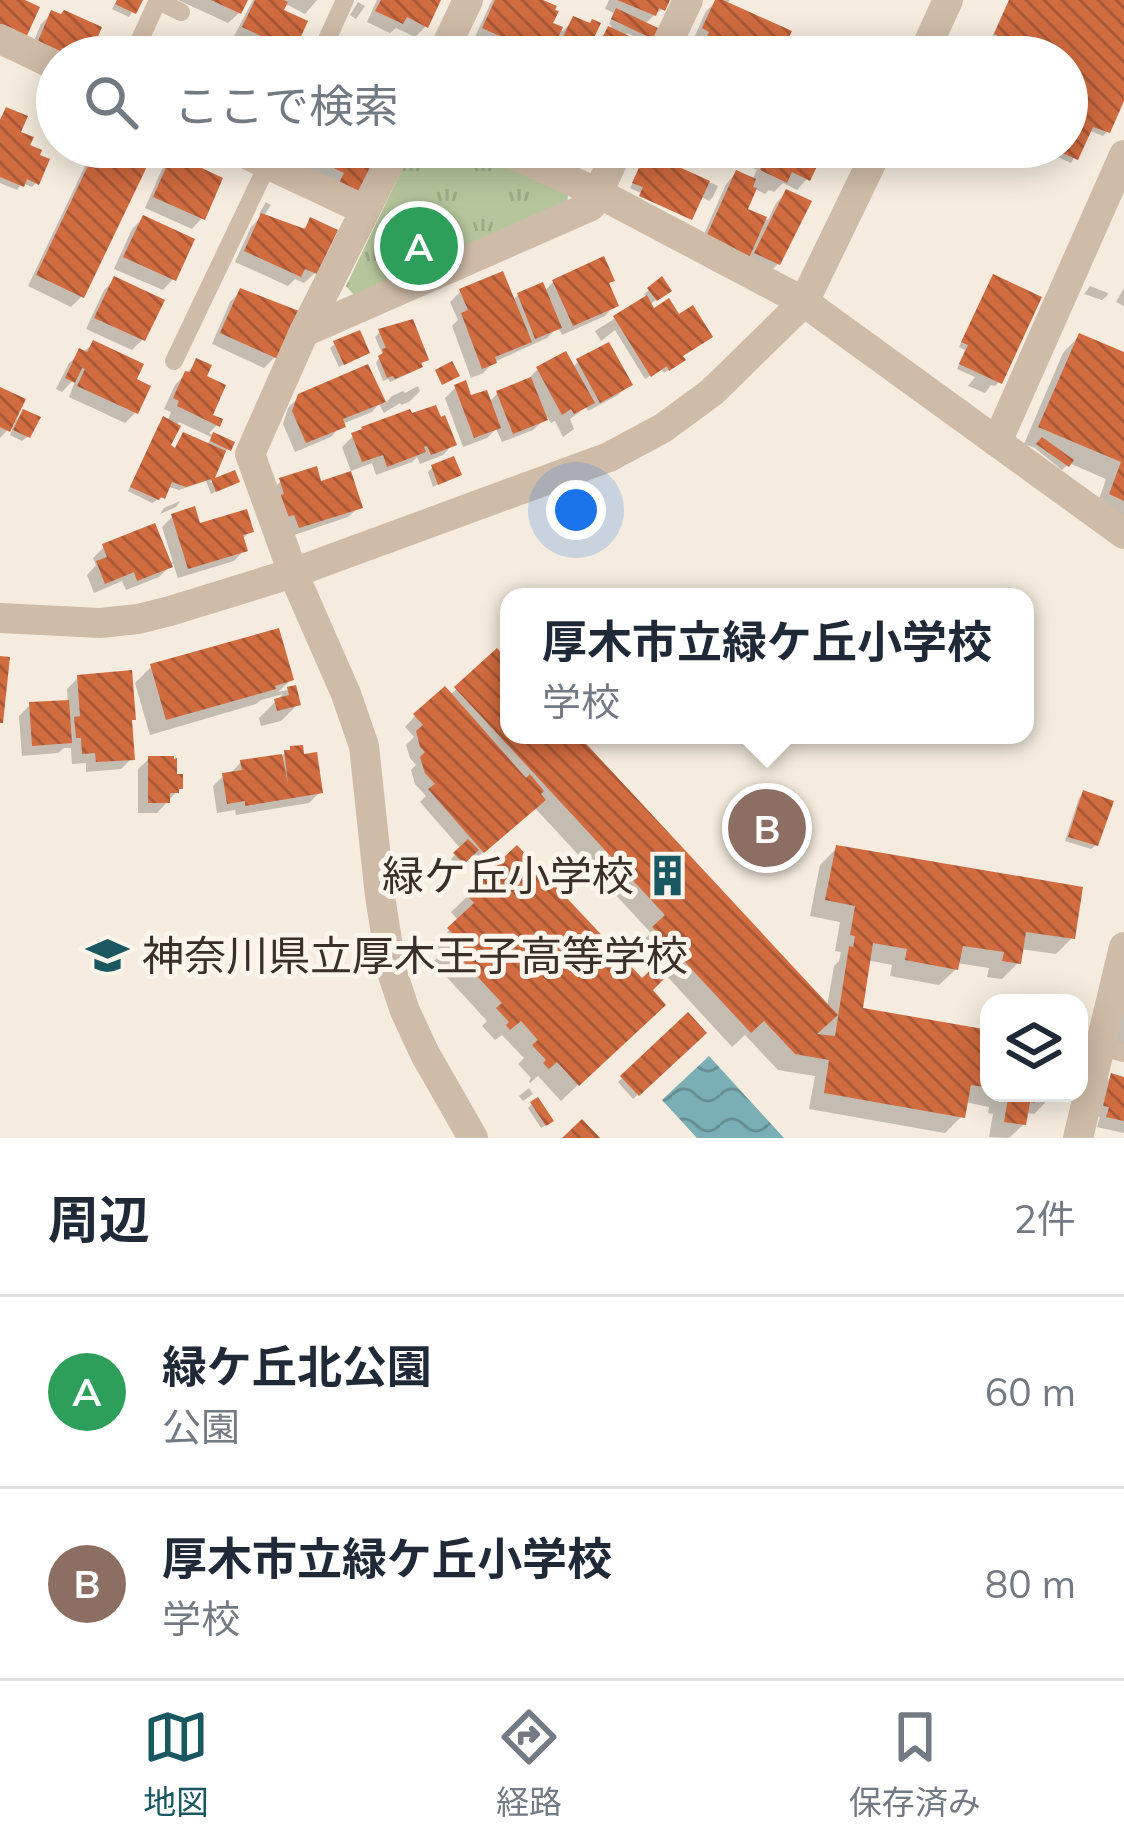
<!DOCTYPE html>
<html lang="ja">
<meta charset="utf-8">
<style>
:root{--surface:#fff;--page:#f2f2f3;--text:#1f2937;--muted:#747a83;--line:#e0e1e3;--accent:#1a5861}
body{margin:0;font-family:Mulish,"Noto Sans JP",sans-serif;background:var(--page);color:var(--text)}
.controls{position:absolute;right:36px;bottom:36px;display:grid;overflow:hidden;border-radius:24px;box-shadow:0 6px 30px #0003}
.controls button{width:108px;height:108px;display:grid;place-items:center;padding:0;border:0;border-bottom:3px solid var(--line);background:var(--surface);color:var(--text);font:60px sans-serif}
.you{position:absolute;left:576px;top:510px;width:42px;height:42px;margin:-30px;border:9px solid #fff;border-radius:50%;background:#1a73e8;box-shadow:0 0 0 18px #1a73e833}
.badge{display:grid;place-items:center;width:78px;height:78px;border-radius:50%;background:var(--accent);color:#fff;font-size:39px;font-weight:700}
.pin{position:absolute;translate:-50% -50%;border:6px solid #fff;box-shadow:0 3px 12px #0006}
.popup{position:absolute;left:500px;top:588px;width:534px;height:156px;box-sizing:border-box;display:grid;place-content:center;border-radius:24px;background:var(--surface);filter:drop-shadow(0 3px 9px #0005);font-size:39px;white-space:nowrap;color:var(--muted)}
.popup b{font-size:45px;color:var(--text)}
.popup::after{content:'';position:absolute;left:50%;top:100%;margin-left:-24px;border:24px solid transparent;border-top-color:var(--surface)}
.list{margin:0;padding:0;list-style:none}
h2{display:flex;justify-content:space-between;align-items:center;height:156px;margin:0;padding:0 48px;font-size:51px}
h2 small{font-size:39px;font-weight:400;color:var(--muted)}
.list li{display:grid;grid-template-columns:78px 1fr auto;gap:36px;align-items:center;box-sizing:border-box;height:192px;padding:0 48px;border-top:3px solid var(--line)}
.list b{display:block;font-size:45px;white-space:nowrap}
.list p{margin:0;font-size:39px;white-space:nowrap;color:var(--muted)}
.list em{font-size:39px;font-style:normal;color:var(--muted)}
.icon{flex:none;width:66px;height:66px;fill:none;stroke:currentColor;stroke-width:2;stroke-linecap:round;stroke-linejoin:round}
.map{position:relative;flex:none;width:1124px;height:1138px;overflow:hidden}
.search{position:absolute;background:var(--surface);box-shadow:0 6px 30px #0003;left:36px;right:36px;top:36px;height:132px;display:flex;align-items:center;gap:30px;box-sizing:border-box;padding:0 42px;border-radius:66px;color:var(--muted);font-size:45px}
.sheet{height:540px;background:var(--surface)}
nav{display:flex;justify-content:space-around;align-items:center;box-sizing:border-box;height:168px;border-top:3px solid var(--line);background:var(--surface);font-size:33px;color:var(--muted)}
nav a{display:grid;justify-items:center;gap:6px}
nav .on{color:var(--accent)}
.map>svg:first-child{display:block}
.park{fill:url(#park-tufts)}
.water{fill:url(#water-waves)}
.shadow{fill:#0003;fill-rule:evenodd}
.building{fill:url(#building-back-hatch)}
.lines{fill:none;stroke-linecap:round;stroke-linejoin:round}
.service{stroke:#cfbca8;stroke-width:18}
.minor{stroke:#cfbca8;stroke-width:30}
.tertiary{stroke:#cfbca8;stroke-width:30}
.labels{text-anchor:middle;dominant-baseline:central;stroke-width:10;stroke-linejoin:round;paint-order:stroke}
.poi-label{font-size:42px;fill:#3b3029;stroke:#fcf5eb;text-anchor:end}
</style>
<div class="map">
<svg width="1124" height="1138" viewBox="0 0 1124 1138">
<defs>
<pattern id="park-tufts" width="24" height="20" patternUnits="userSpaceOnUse" patternTransform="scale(3)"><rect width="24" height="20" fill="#b5c69c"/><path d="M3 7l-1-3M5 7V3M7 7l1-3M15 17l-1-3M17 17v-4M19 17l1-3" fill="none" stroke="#9daa86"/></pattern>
<pattern id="water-waves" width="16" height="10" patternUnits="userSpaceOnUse" patternTransform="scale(3)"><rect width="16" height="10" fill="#7aafb5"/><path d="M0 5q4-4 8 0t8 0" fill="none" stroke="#658f93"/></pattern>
<pattern id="building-back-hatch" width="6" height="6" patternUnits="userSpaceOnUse" patternTransform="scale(3)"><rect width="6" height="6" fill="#d16b40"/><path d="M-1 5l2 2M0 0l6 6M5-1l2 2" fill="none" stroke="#ab5836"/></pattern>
</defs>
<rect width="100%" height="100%" fill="#f5ebde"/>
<polygon class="park" points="413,147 466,147 568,194 567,206 354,295 346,286"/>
<polygon class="water" points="709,1056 784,1138 697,1138 662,1100"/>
<g class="shadow">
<polygon points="117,0 139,0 129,17 112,9"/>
<polygon points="178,0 245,0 239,13 228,23"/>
<polygon points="253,0 317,0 305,14 284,3 281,11 292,51 285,57 272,57 233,38"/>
<polygon points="377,0 438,0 426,26 415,37 396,28 390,33 367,22"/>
<polygon points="492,0 526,0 549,24 563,31 574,20 582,57 550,57 556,42 541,57 512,57 474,39"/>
<polygon points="609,0 666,0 662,9 644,24 651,37 646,42 627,33 622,41 627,57 590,57 598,40 612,26 609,24 614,13 605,9"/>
<polygon points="718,0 730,0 726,4 777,57 695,55 700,43 693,40 706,11"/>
<polygon points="1009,0 1124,0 1124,94 1107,132 1103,136 1088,130 1071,163 1044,151 1039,158 1013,147 1067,147 1067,57 1005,57 1009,47 991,39"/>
<polygon points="358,2 365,6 356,19 350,15"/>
<polygon points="52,13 89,51 83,57 27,57 41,24"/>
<polygon points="340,49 359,57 332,57"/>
<polygon points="800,49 815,57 793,57"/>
<polygon points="6,110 26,147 36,183 32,187 22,183 17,190 0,183 0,119"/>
<polygon points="94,147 127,147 82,296 71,307 28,286"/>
<polygon points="286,147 370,147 354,195 274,172"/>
<polygon points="718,147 731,147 724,157 715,152"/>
<polygon points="754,147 802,147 807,179 797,190 783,183 774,192 769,190 765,194 753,188 744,211 768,220 776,203 787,192 778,264 767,274 697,250 726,184 736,173 752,180 757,170 742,163 736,165 745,150 752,152"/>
<polygon points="647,156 718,186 713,197 709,201 700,196 691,216 630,188"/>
<polygon points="172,158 202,218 192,229 145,208 162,169"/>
<polygon points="266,202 271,205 263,217 301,231 311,221 315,273 304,283 295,279 288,286 235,262 251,227 262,216 259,214"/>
<polygon points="143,218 173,279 163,290 114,269 132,229"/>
<polygon points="994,277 999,382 995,386 991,385 985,393 968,386 975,377 957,369 965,350 959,347"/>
<polygon points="114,280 143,339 132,350 86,329 104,290"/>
<polygon points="553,282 607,285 615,305 605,316 562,335 558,327 547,338 494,362 483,373 471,378 452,326 458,320 450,302 461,291 512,301 518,295 544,292"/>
<polygon points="1090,286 1108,293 1107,296 1102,300 1084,294"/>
<polygon points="1124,288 1124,306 1116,302"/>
<polygon points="649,290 663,295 649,305 680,357 677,364 664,373 661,369 645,379 615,330 601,341 595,331 647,298 644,294"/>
<polygon points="241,291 275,357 264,368 212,344 230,302"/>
<polygon points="380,332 426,359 415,371 390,382 388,379 383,381 376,363 382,353 375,337"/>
<polygon points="1079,336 1124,356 1124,524 1095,511 1106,479 1069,463 1062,470 1035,448 1024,444 1063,353"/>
<polygon points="93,344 133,381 136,412 125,423 69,397 77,376 62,392 56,389 69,363"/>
<polygon points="335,344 367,353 339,367 330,348"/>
<path d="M197,362l6,16 6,39 8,8 -8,8 22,11 -7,10 -2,-2 -12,31 23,-9 3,8 -25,12 -5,-13 -27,9 -12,-4 -4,11 -11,6 -24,-12 31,-67 8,-2 4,-10 -7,-3 11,-24zM179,422l32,15 -4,9 -33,4 -7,-4z"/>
<polygon points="578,362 629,384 618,395 588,411 586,407 570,419 574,429 563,437 555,421 551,423 547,417 533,430 502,442 496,429 487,438 463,447 445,398 455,388 470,399 489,402 497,394 527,380 538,369 572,368"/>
<polygon points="367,368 384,404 392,396 403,391 405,393 418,386 420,391 409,402 401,405 400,403 384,413 379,404 372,412 342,424 331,437 295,452 283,424 288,408 300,396"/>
<polygon points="0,390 11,425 24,412 27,437 22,441 10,435 15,422 0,438"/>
<polygon points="353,436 453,444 443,455 420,464 417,457 412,462 376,475 372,463 351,471 342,447"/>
<polygon points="432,468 458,474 433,487 428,472"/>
<polygon points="281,481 319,485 359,507 348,517 288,537 270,492"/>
<polygon points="180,501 176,507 160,514 164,508"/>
<polygon points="173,516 198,527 251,531 241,540 244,550 234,561 178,578 173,563 159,577 126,590 122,581 94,593 87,575 96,565 93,558 104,547 168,563 173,562 162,527"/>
<polygon points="496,652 509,666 509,735 574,735 827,1007 834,966 839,961 841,952 835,951 840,922 810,916 820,865 837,848 1072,938 1056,954 1020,949 1018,963 1002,979 987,977 989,968 957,963 956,969 939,985 890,976 892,965 867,960 859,1011 989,1034 989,1093 1051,1093 1050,1098 1034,1114 1025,1113 1024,1124 1009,1138 989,1137 993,1114 988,1113 989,1107 965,1102 962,1116 945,1133 809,1109 815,1076 778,1070 745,1035 732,1047 665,974 649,990 662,1005 561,1101 538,1076 530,1083 529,1081 531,1078 518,1064 524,1058 502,1035 491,1043 495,1040 482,1026 487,1021 433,962 440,955 433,946 459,921 451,912 517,849 642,983 658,967 638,945 651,933 534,807 472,862 468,857 457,867 451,859 461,849 420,802 426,796 415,784 411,770 416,765 410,758 406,745 414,737 405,727 415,716 449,696"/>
<polygon points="151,667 291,680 278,692 293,689 298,704 281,721 261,726 259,718 283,694 261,700 256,704 150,735 135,683"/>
<polygon points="78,678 133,719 129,723 132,758 121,769 86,772 86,763 72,764 71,748 64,748 58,753 22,756 19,716 30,705 68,703 67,689"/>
<polygon points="285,753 320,792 309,803 236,815 235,810 217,813 213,786 224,775 229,775 241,762 281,757"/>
<polygon points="149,759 174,777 180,788 157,813 138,813 138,769"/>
<polygon points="1084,794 1096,845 1091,849 1065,841 1079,798"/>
<polygon points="1124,1001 1124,1049 1115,1047"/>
<polygon points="688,1016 703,1033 633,1099 618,1082"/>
<polygon points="1112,1076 1124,1078 1124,1133 1097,1127 1100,1117 1094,1116 1101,1087"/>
<polygon points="529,1088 533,1094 523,1101 519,1096"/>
<polygon points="532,1104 546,1125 541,1128 528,1108"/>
</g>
<g class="building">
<polygon points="0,0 25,0 40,7 25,40 0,28"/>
<polygon points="117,0 143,0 136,14 115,4"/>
<polygon points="211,0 248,0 241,14"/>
<polygon points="255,0 284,0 288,2 284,10 308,21 294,52 242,27"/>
<polygon points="381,0 441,0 428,28 407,17 403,24 375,11"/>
<polygon points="495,0 543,0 557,6 555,10 559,11 553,23 563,27 552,51 542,47 539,54 482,28"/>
<polygon points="617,0 670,0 665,11 659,8 656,16"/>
<polygon points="715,0 723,0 792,31 780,57 731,57 703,44 709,32 702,28"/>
<polygon points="1009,0 1124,0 1124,101 1110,133 1093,127 1078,160 1049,147 1046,155 1027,147 1067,147 1067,57 1005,57 1012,43 994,34"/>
<polygon points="616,8 658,28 653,39 611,19"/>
<polygon points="51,10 61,14 64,10 102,27 91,53 80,47 77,55 62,48 59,56 36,46"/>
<polygon points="573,16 590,23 592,19 601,23 585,57 557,57 554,55"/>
<polygon points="608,26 629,36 626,40 636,45 630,57 593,57"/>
<polygon points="405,36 426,45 420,57 394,57"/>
<polygon points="169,44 198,57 162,57"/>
<polygon points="6,107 28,116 21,132 34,137 30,145 42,150 40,155 50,159 39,185 27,179 24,187 0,177 0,120"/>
<polygon points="97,147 134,147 152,156 84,298 36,275"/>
<polygon points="289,147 377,147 380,148 357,197 337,187 344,173 309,156 302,170 283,161"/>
<polygon points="529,147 595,147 587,166 572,160 570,165"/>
<polygon points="757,147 809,147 823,154 810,181 792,172 787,183 760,170 765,159 754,154"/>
<polygon points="646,152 710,181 692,220 639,196 643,187 632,183"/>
<polygon points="172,154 223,178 205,220 153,197"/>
<polygon points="736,170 756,179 753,187 757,188 748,209 767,217 749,258 705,239"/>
<polygon points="786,189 812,201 780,265 754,253"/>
<polygon points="261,213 305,229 310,217 338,230 317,274 305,269 301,277 244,251"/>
<polygon points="143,215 195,239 176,281 123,257"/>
<polygon points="604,256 615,281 609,283 619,306 573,326 552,280"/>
<polygon points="503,271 532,342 495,357 497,363 482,369 461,313 468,310 459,289"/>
<polygon points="993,274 1042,297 1002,384 959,364 968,345 961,342"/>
<polygon points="114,276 165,300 145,341 94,318"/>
<polygon points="662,276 672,291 657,301 647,288"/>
<polygon points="543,282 562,328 535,339 517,293"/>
<polygon points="240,288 299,311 278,359 220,333"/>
<polygon points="647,295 654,308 669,298 679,314 693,305 713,337 683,356 686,360 669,371 667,366 651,377 613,316"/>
<polygon points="413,319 429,360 421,363 423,367 395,379 393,376 387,378 378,356 383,353 382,349 386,348 378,329"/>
<polygon points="360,330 370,353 344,365 333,341"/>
<polygon points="1079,333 1124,352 1124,501 1109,494 1121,462 1038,427"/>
<polygon points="93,340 144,364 137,379 151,386 138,414 77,386 85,369 82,368 75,383 65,378 79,348 87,352"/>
<polygon points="609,342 633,385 600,403 576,359"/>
<polygon points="566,351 595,403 574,414 571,409 562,415 536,367"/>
<polygon points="196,358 212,365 207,376 226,385 213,415 223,419 220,427 177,406 179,401 173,398 185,371 190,372"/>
<polygon points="452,361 460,376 442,385 435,370"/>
<polygon points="368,364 386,402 343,419 346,427 306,443 292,411 298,394"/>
<polygon points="531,377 548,420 513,434 496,391"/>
<polygon points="466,380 471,395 487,390 501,428 474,438 454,385"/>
<polygon points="0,387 26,399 10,432 0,427"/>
<polygon points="436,405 441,417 445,415 457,445 431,455 427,446 424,447 426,452 387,467 383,455 362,462 351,433 362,429 361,427 410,409 412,413"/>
<polygon points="23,409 41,417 30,438 13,430"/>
<polygon points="163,416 181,426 171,445 175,448 183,432 226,451 215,478 235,470 240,482 216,492 211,479 186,487 172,482 165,499 161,497 159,500 130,487"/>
<polygon points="213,432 235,442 231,451 210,441"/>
<polygon points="1042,437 1074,460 1069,467 1036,444"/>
<polygon points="454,456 462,475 438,485 431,465"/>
<polygon points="317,466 321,481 351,471 363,508 299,528 294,515 286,517 280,495 284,494 279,478"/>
<polygon points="195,506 200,523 247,509 254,532 243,535 248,551 188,569 171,514"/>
<polygon points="155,523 173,567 137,581 134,572 105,584 96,561 107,557 102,544"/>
<polygon points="279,628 294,680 275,686 276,689 166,720 150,664"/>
<polygon points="497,648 509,662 509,735 578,735 838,1015 817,1034 835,1036 849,946 853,947 855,936 850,935 855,906 825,900 836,845 1083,887 1075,939 1026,932 1021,964 1002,961 1004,952 963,946 958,970 905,960 907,949 873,943 863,1008 989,1030 989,1088 971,1085 965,1118 824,1093 829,1060 795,1054 764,1021 751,1033 683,960 653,990 666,1005 579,1086 557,1062 549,1069 543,1063 546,1060 532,1045 538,1040 521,1021 510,1030 506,1025 509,1022 496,1008 502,1003 447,944 455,936 447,928 474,903 465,893 517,845 642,978 673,949 652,927 665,915 454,687"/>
<polygon points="0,656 10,657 3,723 0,723"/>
<polygon points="132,670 136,720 132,720 135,760 96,762 95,753 82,754 81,738 76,738 74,717 80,716 77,675"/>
<polygon points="296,685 301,705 277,711 274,699 289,695 287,687"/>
<polygon points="445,686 526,778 530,774 544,791 541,794 546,800 484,853 428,789 435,784 425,773 420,757 425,752 420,747 416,731 423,725 413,714"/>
<polygon points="69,700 72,743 32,746 29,702"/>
<polygon points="303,745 304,754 317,752 323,793 245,806 245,801 227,804 222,773 242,770 240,760 282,754 288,784 284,750 290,750 290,746"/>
<polygon points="148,756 174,756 174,759 177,758 177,774 183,774 183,789 179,789 179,793 170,793 170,803 148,803"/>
<polygon points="1083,790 1114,801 1098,846 1068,837"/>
<polygon points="468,839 479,850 464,864 453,853"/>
<polygon points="688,1012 707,1033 639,1096 620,1076"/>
<polygon points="1111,1073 1124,1077 1124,1121 1106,1117 1109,1107 1103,1106"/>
<polygon points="1003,1093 1054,1093 1053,1099 1036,1096 1035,1103 1030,1102 1026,1125 1004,1122 1008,1098 1002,1097"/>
<polygon points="538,1097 554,1121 546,1126 530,1102"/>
<polygon points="582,1119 600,1138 562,1138"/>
</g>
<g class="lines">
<g class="service">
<polyline points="158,1 181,12"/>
<polyline points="132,57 158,0"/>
<polyline points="319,57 345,0"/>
<polyline points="174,361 276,147"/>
<polyline points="1100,1047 1124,1053"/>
</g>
<g class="minor">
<polyline points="0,39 57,66"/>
<polyline points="441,57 468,0"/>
<polyline points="661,57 688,0"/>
<polyline points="231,147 365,210"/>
<polyline points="496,147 598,193 619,147"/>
<polyline points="304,332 591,206 598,193 804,302"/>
<polyline points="997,442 1124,155"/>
<polyline points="293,573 250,454 304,332 397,147"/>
<polyline points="1078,1138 1124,947"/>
</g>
<g class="tertiary">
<polyline points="922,57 948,0"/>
<polyline points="804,302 1124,534"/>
<polyline points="293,573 346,694 364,746 380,896 392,972 405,1011 425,1054 473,1138"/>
<polyline points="0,618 100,623 138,619 170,611 293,573 609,457 663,428 712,392 804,302 879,147"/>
</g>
</g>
<defs>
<symbol id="building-bare" viewBox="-9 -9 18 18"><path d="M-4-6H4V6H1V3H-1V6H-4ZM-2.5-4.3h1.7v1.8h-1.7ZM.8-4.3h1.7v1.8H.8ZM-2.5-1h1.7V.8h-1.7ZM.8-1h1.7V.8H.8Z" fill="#1a5861" stroke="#fcf5eb" stroke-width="2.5" paint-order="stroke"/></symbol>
<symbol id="school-bare" viewBox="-9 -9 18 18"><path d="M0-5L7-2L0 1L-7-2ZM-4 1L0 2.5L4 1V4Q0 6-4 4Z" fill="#1a5861" stroke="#fcf5eb" stroke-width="2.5" paint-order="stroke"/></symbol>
</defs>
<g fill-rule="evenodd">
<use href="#building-bare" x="638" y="846" width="59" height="59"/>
<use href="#school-bare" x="78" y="926" width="59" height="59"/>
</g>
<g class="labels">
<g class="poi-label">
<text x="634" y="875">緑ケ丘小学校</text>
<text x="142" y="955" text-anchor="start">神奈川県立厚木王子高等学校</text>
</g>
</g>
</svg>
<div class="controls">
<button><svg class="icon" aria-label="layers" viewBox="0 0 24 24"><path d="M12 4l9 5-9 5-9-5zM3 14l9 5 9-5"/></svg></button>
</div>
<div class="you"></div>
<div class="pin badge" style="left:419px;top:246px;background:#2e9e5b">A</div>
<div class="pin badge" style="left:767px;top:828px;background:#8d6e63">B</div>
<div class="popup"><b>厚木市立緑ケ丘小学校</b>学校</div>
<div class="search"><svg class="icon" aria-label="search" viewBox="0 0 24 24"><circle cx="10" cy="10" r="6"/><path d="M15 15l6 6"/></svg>ここで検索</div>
</div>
<section class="sheet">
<h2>周辺<small>2件</small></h2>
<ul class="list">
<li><span class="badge" style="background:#2e9e5b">A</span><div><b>緑ケ丘北公園</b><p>公園</p></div><em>60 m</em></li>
<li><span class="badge" style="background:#8d6e63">B</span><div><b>厚木市立緑ケ丘小学校</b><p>学校</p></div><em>80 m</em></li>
</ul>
</section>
<nav>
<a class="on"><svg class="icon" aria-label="map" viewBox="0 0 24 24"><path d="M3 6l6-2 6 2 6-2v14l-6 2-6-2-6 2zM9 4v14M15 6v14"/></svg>地図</a>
<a><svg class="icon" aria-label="directions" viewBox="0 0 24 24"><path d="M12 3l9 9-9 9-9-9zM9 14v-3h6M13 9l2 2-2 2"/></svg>経路</a>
<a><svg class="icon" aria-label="saved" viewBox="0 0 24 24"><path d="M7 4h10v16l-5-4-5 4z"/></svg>保存済み</a>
</nav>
